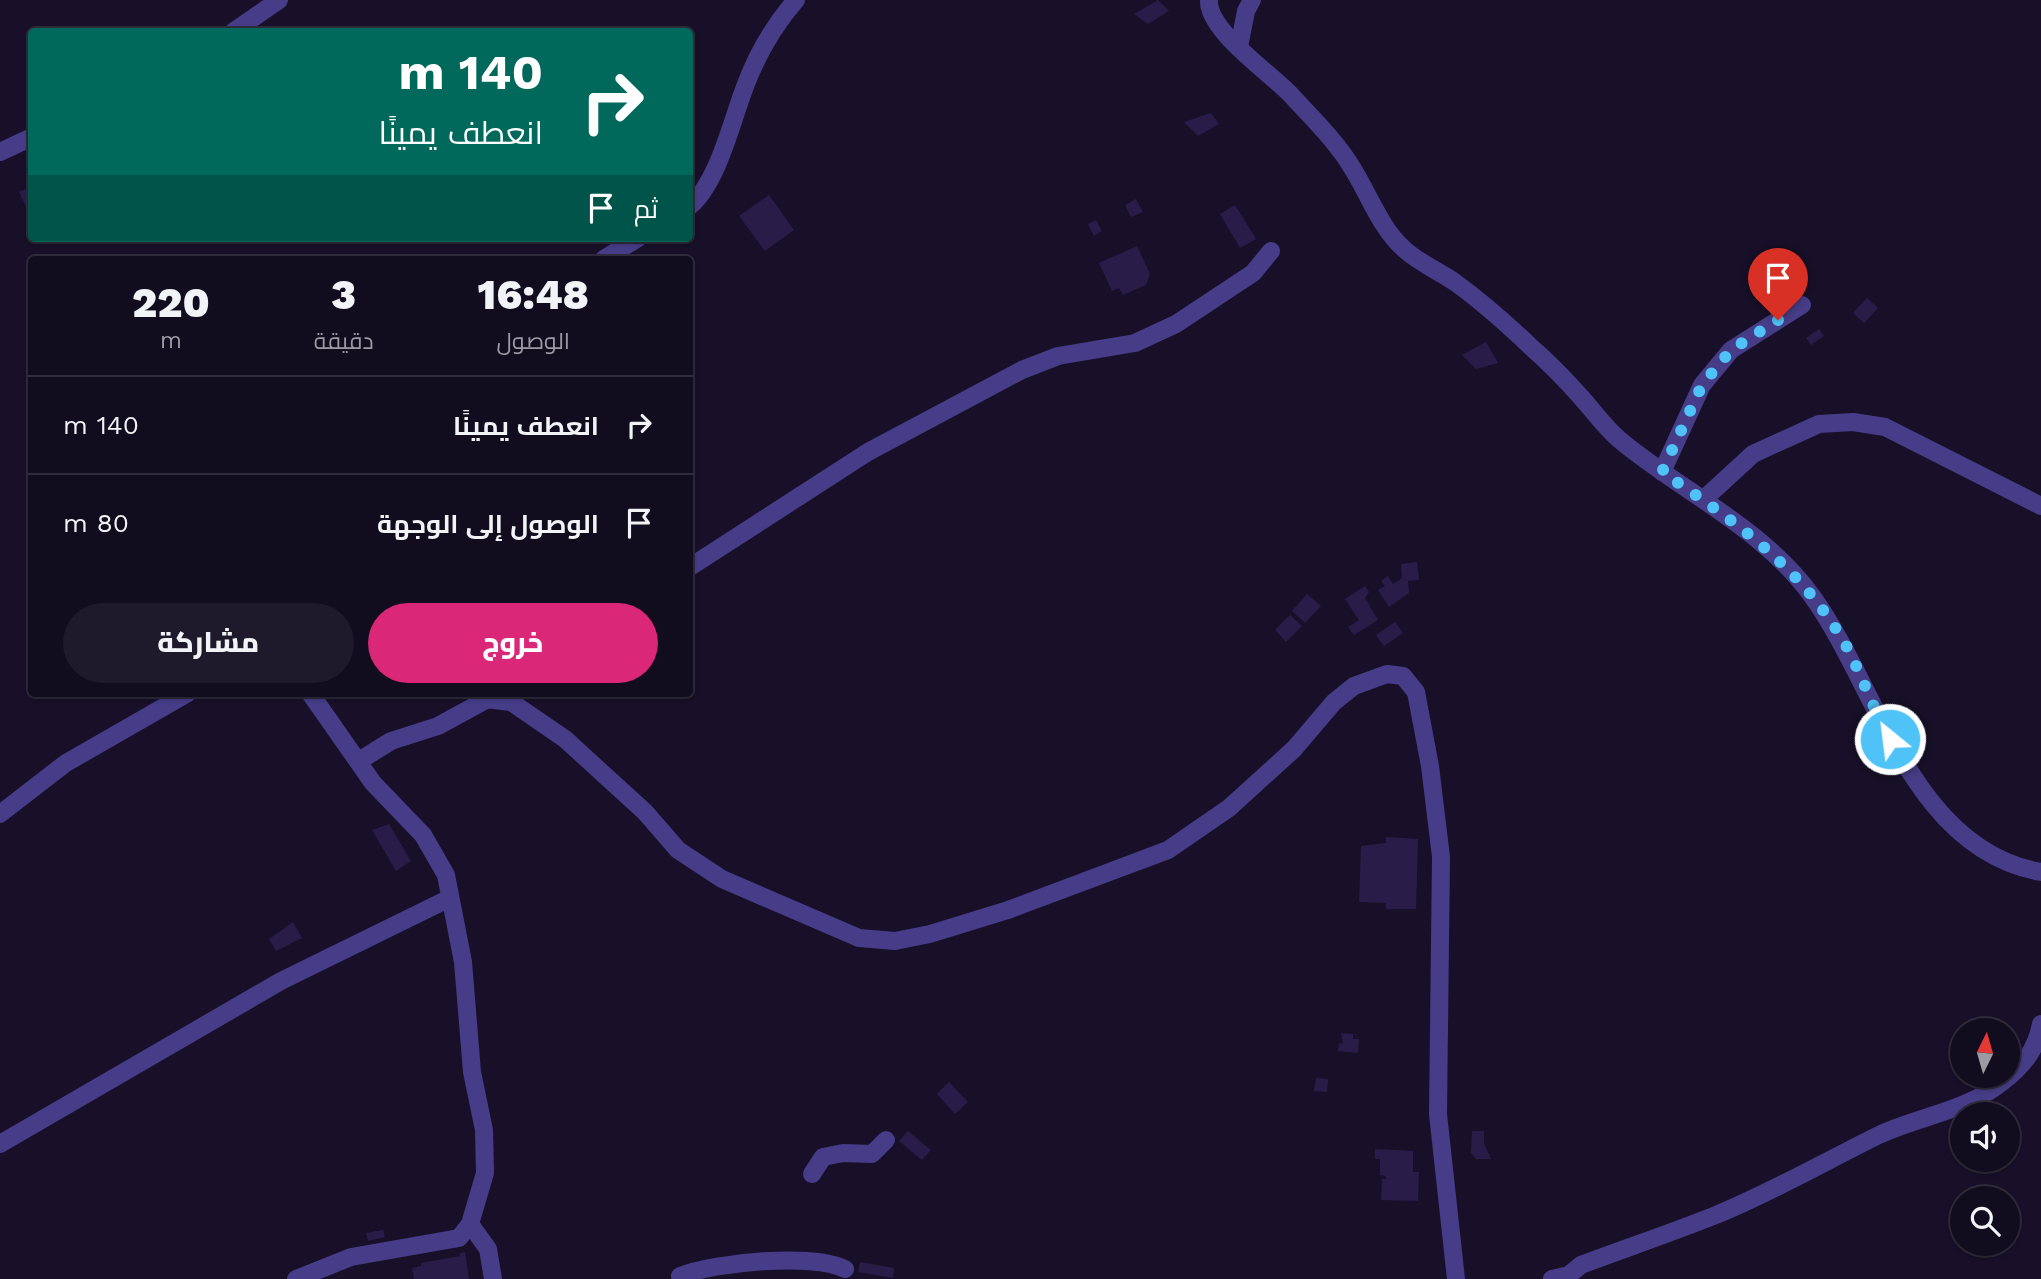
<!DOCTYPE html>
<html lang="ar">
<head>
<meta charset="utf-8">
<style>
	body { margin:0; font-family:"Work Sans",Cairo,sans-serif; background:#1e1a2b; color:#f1f3f6; direction:rtl; height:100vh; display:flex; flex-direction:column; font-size:26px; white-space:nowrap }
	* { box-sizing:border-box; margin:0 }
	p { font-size:23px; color:#9c9ba4 }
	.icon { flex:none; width:38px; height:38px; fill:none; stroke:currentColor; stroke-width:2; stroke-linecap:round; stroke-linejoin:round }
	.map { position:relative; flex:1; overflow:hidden; direction:ltr }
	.panel { position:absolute; left:28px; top:256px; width:665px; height:441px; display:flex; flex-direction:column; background:#110c1e; border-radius:7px; box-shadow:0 2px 5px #0004,0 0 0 2px #302c3c; direction:rtl }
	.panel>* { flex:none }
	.banner { position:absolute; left:28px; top:28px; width:665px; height:214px; border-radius:7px; box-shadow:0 2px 5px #0004,0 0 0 2px #302c3c; direction:rtl; background:#00695c; color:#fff; overflow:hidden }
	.needle { width:46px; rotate:5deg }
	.tools { position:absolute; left:1950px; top:1018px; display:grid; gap:14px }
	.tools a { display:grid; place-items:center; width:70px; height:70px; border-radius:50%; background:#110c1e; box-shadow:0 2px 5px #0004,0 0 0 2px #302c3c; font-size:35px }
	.pin { position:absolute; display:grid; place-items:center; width:60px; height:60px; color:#fff; margin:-72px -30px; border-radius:50% 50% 50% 0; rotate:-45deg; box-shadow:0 0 7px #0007 }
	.pin .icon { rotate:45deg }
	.me { position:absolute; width:77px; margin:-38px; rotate:331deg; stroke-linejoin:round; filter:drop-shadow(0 0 5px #0008) }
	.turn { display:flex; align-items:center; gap:24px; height:147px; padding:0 35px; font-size:32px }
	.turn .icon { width:91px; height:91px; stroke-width:2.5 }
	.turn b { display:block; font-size:49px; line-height:60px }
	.then { display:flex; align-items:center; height:66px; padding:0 35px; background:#0003; gap:14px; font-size:26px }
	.eta { display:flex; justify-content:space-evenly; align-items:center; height:119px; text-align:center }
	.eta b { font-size:42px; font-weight:800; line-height:49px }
	.cta { display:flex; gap:14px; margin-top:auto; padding:14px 35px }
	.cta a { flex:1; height:80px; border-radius:42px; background:#db2777; color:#fff; font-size:28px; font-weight:800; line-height:80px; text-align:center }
	.cta a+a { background:#1e1a2b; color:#f1f3f6 }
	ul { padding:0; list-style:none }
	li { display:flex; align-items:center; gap:21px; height:98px; padding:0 35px; border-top:2px solid #302c3c }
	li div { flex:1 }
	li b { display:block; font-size:26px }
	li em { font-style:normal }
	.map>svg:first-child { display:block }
	.building { fill:#2a1c49 }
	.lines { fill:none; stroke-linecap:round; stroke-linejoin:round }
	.minor { stroke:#463c87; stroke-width:18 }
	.route { stroke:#4fc3f7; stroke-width:12; stroke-dasharray:0 21.6 }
</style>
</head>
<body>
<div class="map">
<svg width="2041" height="1279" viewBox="0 0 2041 1279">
	<rect width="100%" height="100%" fill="#171028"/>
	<g class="building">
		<polygon points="1158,0 1169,11 1148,24 1134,14"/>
		<polygon points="1211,113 1219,124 1198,136 1184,122"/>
		<polygon points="32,186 32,219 19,192"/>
		<polygon points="769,195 794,230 765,251 739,216"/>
		<polygon points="1136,199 1143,212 1131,217 1125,205"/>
		<polygon points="1235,205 1256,239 1240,248 1220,214"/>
		<polygon points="1096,220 1102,231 1094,236 1088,224"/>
		<polygon points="1137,246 1150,274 1146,285 1123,295 1119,288 1112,291 1099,263"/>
		<polygon points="1867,298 1878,308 1864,323 1853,313"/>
		<polygon points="1819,329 1824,336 1811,345 1806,338"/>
		<polygon points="1486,342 1498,363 1476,369 1462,355"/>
		<polygon points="1417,562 1419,580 1408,581 1409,593 1389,607 1378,590 1385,586 1381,581 1388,576 1393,584 1402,578 1401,564"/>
		<polygon points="1365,586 1369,592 1365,598 1378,620 1354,635 1348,627 1359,620 1345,599"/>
		<polygon points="1307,594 1321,606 1305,623 1292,611"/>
		<polygon points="1290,615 1302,626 1286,642 1275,630"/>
		<polygon points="1395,622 1403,633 1384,646 1376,635"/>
		<polygon points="389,824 411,861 396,871 372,830"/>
		<polygon points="1386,837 1418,839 1416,909 1386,909 1386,903 1359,902 1361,846 1386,843"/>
		<polygon points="293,922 302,938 276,951 269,939"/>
		<polygon points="1341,1033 1353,1034 1353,1039 1359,1039 1358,1053 1338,1051 1339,1043 1343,1044"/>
		<polygon points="1316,1078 1328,1079 1327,1092 1314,1091"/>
		<polygon points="949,1082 968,1102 955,1114 937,1094"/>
		<polygon points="908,1131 931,1150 922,1160 899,1141"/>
		<polygon points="1472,1131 1484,1131 1484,1143 1491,1159 1476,1159 1471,1153"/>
		<polygon points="1375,1149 1413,1151 1413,1172 1419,1172 1418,1201 1381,1200 1382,1179 1386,1179 1386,1176 1380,1175 1380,1159 1375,1159"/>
		<polygon points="383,1230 385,1237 368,1241 366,1233"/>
		<polygon points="465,1252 469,1279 414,1279 412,1268 421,1266 421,1263 460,1256 460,1253"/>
		<polygon points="860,1262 894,1268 893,1278 858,1272"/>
	</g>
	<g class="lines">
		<g class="minor">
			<path d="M1209,0C1207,30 1269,72 1291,95C1311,117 1336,141 1351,166C1368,192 1380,228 1404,249C1419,263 1439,271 1456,283C1482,302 1507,324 1531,347C1548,362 1564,378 1579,395C1593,410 1605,428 1621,441C1684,493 1763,528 1812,596C1878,687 1911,849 2041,872"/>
			<polyline points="233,32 279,0"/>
			<polyline points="1239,47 1246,11 1252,0"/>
			<polyline points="0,152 32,137"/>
			<path d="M690,206C719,181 732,119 746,84C758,53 774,25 796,0"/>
			<polyline points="604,259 638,238"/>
			<polyline points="1662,472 1702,385 1731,350 1802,305"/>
			<polyline points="1704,499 1753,454 1819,424 1853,422 1885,427 2041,506"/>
			<polyline points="690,567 868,452 1022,370 1058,356 1135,343 1176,324 1253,273 1271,251"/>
			<polyline points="310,693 373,783 423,835 446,875 463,962 472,1072 484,1130 485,1173 470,1224 488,1249 493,1279"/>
			<polyline points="474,693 486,699 511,702 565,739 645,812 678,850 722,879 859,938 895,941 930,934 1008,910 1168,850 1229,808 1294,749 1334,702 1354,686 1387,674 1403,676 1416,692 1430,766 1441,857 1438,1114 1456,1279"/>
			<polyline points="359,761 391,741 438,726 493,696"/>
			<polyline points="0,814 66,763 188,693"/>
			<polyline points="0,1144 281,981 450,898"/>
			<polyline points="812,1174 823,1157 843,1153 872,1154 886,1140"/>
			<polyline points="296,1279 351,1257 459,1238 470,1224"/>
			<path d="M681,1279L680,1276C715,1262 812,1253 845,1269"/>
			<path d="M1552,1279L1569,1275L1581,1265C1626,1248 1671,1233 1716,1215C1772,1192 1824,1162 1879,1135C1919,1116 1964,1112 2001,1083C2022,1067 2036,1051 2041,1024"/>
		</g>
	</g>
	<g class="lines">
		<path class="route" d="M1778,320L1731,350L1702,385L1662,472C1733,520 1800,566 1844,642C1861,672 1872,707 1890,739"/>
	</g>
</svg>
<div class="tools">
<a><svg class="needle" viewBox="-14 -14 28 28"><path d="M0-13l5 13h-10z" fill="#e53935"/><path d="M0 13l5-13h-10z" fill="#9c9ba4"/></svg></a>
<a><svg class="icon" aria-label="sound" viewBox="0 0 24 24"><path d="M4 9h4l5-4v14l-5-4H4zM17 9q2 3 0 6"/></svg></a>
<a><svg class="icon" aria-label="search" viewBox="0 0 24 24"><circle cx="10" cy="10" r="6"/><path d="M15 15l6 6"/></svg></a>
</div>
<div class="pin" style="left:1778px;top:320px;background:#d93025"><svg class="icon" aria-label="arrive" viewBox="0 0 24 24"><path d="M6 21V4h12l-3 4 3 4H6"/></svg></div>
<svg class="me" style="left:1890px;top:739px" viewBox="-20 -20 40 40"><circle r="17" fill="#4fc3f7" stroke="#fff" stroke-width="3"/><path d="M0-11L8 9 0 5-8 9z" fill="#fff"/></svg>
<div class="banner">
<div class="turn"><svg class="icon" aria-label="right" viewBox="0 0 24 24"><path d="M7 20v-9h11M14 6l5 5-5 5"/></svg><div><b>140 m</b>انعطف يمينًا</div></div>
<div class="then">ثم<svg class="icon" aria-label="arrive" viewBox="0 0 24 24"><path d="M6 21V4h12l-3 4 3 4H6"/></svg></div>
</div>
<section class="panel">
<div class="eta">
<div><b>16:48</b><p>الوصول</p></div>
<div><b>3</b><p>دقيقة</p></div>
<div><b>220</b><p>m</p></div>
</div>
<ul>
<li><svg class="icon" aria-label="right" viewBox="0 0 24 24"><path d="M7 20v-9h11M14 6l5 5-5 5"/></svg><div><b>انعطف يمينًا</b></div><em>140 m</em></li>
<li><svg class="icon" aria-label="arrive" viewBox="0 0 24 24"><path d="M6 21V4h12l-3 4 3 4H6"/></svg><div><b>الوصول إلى الوجهة</b></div><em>80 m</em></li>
</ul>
<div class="cta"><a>خروج</a><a>مشاركة</a></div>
</section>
</div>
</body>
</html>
